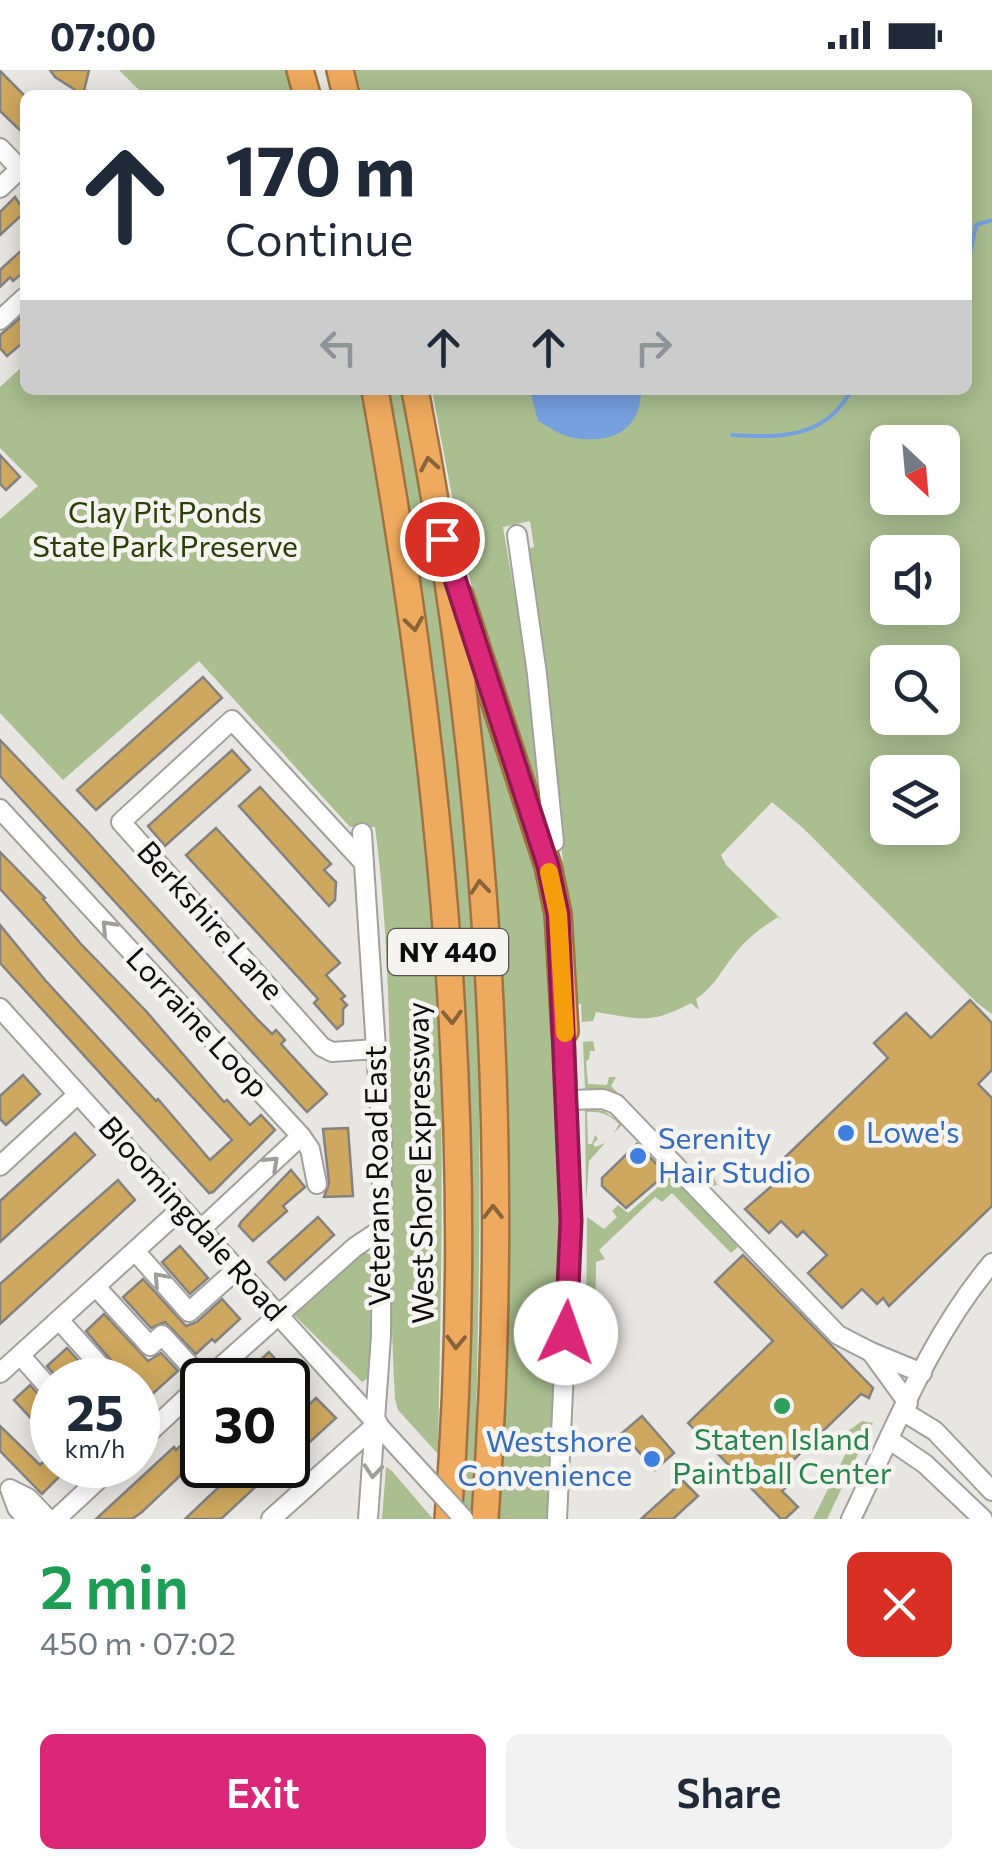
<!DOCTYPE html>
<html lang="en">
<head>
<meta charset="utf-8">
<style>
	body { margin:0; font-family:Commissioner,sans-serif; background:#f2f2f3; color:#1f2937; height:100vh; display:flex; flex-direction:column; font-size:38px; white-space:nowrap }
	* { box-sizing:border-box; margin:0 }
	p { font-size:32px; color:#747a83 }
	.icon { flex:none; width:55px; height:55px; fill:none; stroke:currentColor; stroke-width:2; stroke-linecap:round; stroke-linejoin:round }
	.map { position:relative; height:1449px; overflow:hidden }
	.sheet { display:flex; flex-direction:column; background:#fff; flex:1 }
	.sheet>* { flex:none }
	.guide { position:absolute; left:20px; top:20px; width:952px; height:305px; border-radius:15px; box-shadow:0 5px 25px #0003; background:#fff; color:#1f2937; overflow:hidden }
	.needle { width:65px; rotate:154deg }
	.fabs { position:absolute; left:870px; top:355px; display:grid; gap:20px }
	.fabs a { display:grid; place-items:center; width:90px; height:90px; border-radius:15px; background:#fff; box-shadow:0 5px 25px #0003; font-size:50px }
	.speed { position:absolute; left:30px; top:1288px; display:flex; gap:20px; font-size:50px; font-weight:700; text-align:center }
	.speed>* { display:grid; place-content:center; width:130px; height:130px; border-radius:50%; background:#fff; box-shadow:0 5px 25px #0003; line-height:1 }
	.speed small { font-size:25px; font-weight:400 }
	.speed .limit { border:5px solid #111; border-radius:15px; background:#fff; color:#111 }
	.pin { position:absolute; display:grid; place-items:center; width:85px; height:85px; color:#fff; margin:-42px; border:5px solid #fff; border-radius:50%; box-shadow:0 2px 10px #0007 }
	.me { position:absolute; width:110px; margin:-55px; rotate:3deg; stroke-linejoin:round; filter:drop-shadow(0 0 8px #0008) }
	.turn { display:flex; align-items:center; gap:35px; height:210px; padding:0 40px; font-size:45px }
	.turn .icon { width:130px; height:130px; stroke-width:2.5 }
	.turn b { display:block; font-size:70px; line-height:85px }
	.lanes { display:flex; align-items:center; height:95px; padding:0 40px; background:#0003; justify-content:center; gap:50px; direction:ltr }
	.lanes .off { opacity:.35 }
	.round { display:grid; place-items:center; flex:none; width:105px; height:105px; border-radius:15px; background:#f2f2f3 }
	.headline { display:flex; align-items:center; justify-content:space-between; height:170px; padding:0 40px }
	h1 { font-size:60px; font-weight:600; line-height:75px; color:#1e9e55 }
	.cta { display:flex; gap:20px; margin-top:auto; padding:20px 40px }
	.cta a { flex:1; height:115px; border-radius:15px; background:#db2777; color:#fff; font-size:40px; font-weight:600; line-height:115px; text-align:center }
	.cta a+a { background:#f2f2f3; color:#1f2937 }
	.status { display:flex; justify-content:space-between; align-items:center; height:70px; padding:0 50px; background:#fff; direction:ltr }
	.status svg { height:28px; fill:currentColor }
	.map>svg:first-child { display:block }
	.green { fill:#aabe90; fill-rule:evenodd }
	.water { fill:#77a0df }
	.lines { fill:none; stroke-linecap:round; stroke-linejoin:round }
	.stream { stroke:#77a0df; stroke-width:4 }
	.building { fill:#cea85e; stroke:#84827f; stroke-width:2.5 }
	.minor-casing { stroke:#a2a09c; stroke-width:22 }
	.highway-casing { stroke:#9f7341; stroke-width:30 }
	.minor { stroke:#fff; stroke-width:18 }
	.highway { stroke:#eeaa5e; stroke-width:25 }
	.minor-bridge-casing { stroke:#a2a09c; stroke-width:22; stroke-linecap:butt }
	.minor-bridge { stroke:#fff; stroke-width:18 }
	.oneway { stroke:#896339 }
	.oneway2 { stroke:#9e9e9d }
	.route-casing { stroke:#8e194d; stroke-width:25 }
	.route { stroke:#db2777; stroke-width:18 }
	.slow { stroke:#f59e0b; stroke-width:18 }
	.shop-dot { fill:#3f7fe0; stroke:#f6f4f0; stroke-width:4 }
	.leisure-dot { fill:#2e9e5b; stroke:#f6f4f0; stroke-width:4 }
	.labels { text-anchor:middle; stroke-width:9; stroke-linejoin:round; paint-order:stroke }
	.shield { fill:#f6f4f0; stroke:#535250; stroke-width:2.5 }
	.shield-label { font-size:28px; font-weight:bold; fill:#0d0c0b }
	.park-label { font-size:30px; fill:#2c3e07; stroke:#f6f4f0 }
	.street-label { font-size:30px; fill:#0d0c0b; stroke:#f6f4f0 }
	.shop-label { font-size:30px; fill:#366cbe; stroke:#f6f4f0; text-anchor:start }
	.leisure-label { font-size:30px; fill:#27864d; stroke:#f6f4f0 }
</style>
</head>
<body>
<div class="status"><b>07:00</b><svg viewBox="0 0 49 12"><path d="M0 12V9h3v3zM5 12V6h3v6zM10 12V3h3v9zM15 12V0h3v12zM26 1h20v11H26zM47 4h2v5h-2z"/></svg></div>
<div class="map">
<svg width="992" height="1449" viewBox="0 0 992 1449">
	<rect width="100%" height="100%" fill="#e8e6e2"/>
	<g class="green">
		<polygon points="119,0 287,0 294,25 144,25"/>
		<path d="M355,0H992V944L976,932L803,758L772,732L721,785L726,795L786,854L778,847C761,858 746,869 734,885C721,901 714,917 696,929L699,940L691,933C650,955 640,949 596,942L593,951L582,952L581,934L574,933L559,746L528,479L534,477L530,451L503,457L527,597L541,720L537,724L479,547L459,464L432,320H968V25H362ZM888,372H942V428H888ZM888,482H942V538H888ZM888,592H942V648H888ZM888,702H942V758H888Z"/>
		<path d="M25,294V320H360C400,541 432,764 440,990C444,1121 440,1252 438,1384L398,1340L395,1329C384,1138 400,947 375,757H350L199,591L63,710L0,643V449L38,416L0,378V317Z"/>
		<path d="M384,320H402C436,494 461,668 472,844C485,1045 478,1248 474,1449H456L465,1193Z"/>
		<polygon points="475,608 543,803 554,930 562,1125 552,1449 498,1449 506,1284 505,980"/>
		<polygon points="593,971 595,981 590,981 589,989 586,991 588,1014 607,1015 609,1007 616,1007 611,1016 707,1114 714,1108 717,1115 707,1117 617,1025 585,1019 583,972"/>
		<path d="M585,1039L604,1041L623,1054L614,1063L619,1054C610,1045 600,1041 587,1042L588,1074H592L595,1065L598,1069L593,1074L595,1077L605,1073L589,1091L586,1133Z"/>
		<polygon points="671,1106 738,1177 731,1183 672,1123 662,1132 655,1127 599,1180 605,1189 596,1192 595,1256 604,1259 597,1267 586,1263 587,1147 604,1159 617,1147 612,1141 618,1135 628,1143"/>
		<polygon points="363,1181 371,1185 370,1307 362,1312 294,1245"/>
		<polygon points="862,1351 873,1353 827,1449 813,1449 846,1383 848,1361"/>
		<polygon points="386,1397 392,1401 433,1449 382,1449"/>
	</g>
	<path class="water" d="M530,320H641C641,360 612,374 575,368C563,367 549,357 538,351Z"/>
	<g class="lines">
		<g class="stream">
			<polyline points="968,194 976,155 992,150"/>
			<path d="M732,365C766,367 805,369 832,345C840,338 846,328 853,320"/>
		</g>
	</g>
	<g class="building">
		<polygon points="50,0 89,0 83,25 55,7"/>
		<polygon points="0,1 25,26 25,65 0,41"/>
		<polygon points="15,127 25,142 0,165 0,142"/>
		<polygon points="25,177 25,201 13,211 10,207 0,217 0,200"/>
		<polygon points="25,244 25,271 7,286 0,278 0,265"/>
		<polygon points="0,385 20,407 6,420 0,414"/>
		<polygon points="203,607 222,628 96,740 77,720"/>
		<polygon points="0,670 88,762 258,950 272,964 276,960 285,970 281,974 327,1024 307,1042 0,706"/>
		<polygon points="232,680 250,700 165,776 148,756"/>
		<polygon points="260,717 331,794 324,800 336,812 335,830 329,836 239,736"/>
		<polygon points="216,758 340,893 326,905 345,926 341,929 347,935 343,939 343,954 337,959 314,933 318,929 186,785"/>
		<polygon points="0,782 45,828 43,829 80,873 146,941 224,1032 227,1030 250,1055 261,1045 275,1060 213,1122 209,1123 0,893 0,855 45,910 156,1031 158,1029 210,1090 232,1070 0,819"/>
		<polygon points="970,930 992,953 992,1000 978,1014 992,1028 992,1136 889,1236 883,1228 877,1234 862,1219 842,1238 808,1203 827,1185 803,1161 797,1167 781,1151 769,1163 745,1139 789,1101 780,1092 888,988 874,973 906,943 931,968"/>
		<polygon points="23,1005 40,1024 6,1055 0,1049 0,1026"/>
		<polygon points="348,1058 353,1126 324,1127 329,1113 323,1059"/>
		<polygon points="75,1063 95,1085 0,1172 0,1131"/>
		<polygon points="637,1074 666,1104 626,1138 602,1116 602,1108"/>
		<polygon points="291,1100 305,1117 283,1136 287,1141 253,1171 239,1156 241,1152"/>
		<polygon points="118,1110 135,1130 0,1254 0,1214"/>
		<polygon points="318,1147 334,1165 285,1210 268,1192"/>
		<polygon points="180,1176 208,1208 190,1224 162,1192"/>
		<polygon points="743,1185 873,1318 869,1328 861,1324 783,1400 793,1411 782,1421 798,1437 785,1449 781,1449 688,1353 773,1271 715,1212"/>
		<polygon points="143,1209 186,1256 197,1252 222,1229 240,1249 215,1272 212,1269 196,1284 165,1252 151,1258 123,1227"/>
		<polygon points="104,1244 148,1291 161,1283 178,1301 138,1337 138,1310 128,1310 86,1261"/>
		<polygon points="67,1278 75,1287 96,1310 59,1310 47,1296"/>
		<polygon points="269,1282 299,1315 288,1326 288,1310 257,1310 248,1301"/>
		<polygon points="30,1315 52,1340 52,1371 14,1330"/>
		<polygon points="316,1328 336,1348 288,1392 288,1354"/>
		<polygon points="642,1346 674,1383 655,1400 622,1363"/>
		<polygon points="0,1356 40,1395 52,1384 52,1395 71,1395 42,1424 0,1381"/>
		<polygon points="202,1356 202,1385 142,1442 132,1449 96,1449 174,1377 176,1380"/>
		<polygon points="242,1395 279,1395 221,1449 185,1449"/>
		<polygon points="683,1411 698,1426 673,1449 641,1449"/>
	</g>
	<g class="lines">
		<g class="minor-casing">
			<g id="minor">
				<polyline points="0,78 25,104"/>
				<polyline points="0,118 20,99"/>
				<polyline points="0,250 25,227"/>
				<polyline points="517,465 537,604 554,772"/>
				<polyline points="0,739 301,1066 200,1160"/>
				<polyline points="362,763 382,1072 381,1266 368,1449"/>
				<polyline points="364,793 232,650 121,752 322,977 332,982 376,979"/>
				<polyline points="0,938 398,1377"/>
				<polyline points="567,1030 603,1029 616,1034 838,1265 871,1282 922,1303"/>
				<polyline points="301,1066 310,1079 317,1114"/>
				<polyline points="0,1096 78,1024"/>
				<polyline points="135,1181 189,1242 237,1199"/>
				<polyline points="96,1217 150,1276 162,1265 203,1310"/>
				<polyline points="59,1250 113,1310"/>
				<polyline points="871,1282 908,1333"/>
				<polyline points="20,1285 52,1321"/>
				<polyline points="225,1293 240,1310"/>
				<polyline points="0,1303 181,1139"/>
				<polyline points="206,1310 355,1177 382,1159"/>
				<polyline points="904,1342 935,1361 992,1421"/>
				<polyline points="890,1370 925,1394 983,1449"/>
				<polyline points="138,1373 202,1313"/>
				<polyline points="27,1449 17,1438 10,1419 28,1428 48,1449"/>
				<polyline points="56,1449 114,1395"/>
				<polyline points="271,1449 378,1353"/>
				<polyline points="557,1449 571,1151 565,961"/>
				<path d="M851,1449C893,1363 929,1267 992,1193"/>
			</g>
		</g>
		<g class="highway-casing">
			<g id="highway">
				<polyline points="300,0 307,25"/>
				<polyline points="340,0 346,25"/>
				<path d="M375,320C442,691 478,1072 448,1449"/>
				<path d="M415,320C487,689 512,1074 485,1449"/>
				<polyline points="460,526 548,796 558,844 565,961"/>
			</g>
		</g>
		<use href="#minor" class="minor"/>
		<use href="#highway" class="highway"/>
		<g class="minor-bridge-casing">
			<polyline id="minor-bridge" points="398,1377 464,1449"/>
		</g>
		<use href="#minor-bridge" class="minor-bridge"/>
	</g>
	<defs><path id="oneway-chevron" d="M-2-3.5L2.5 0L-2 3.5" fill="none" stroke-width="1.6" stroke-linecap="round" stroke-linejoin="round" transform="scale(2.5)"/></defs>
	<g class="oneway">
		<use href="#oneway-chevron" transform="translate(429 394) rotate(-100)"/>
		<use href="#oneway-chevron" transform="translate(414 554) rotate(82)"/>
		<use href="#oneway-chevron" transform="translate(480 817) rotate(-95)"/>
		<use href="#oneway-chevron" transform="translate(452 947) rotate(88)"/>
		<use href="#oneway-chevron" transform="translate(493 1142) rotate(-90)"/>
		<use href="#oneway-chevron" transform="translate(456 1272) rotate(92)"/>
	</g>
	<g class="oneway2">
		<use href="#oneway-chevron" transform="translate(108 857) rotate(-133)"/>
		<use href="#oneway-chevron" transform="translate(272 1093) rotate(-43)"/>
		<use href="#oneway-chevron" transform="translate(160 1209) rotate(-132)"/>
		<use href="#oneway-chevron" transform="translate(373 1401) rotate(95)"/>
	</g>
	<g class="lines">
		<g class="route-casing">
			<polyline id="route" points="442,469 548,796 558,844 571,1151 566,1263"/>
		</g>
		<use href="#route" class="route"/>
		<polyline class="slow" points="549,802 558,844 565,963"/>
	</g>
	<g class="shop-dot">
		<circle cx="846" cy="1063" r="10"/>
		<circle cx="638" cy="1086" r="10"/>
		<circle cx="652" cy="1389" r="10"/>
	</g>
	<circle class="leisure-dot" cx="782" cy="1336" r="10"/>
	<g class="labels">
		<rect class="shield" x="388" y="859" width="120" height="46" rx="8"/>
		<g class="shield-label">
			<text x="448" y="892">NY 440</text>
		</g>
		<g class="park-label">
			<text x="165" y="453">Clay Pit Ponds<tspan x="165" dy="34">State Park Preserve</tspan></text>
		</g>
		<g class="street-label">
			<text transform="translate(210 851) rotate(48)" y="10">Berkshire Lane</text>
			<text transform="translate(197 953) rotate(47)" y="10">Lorraine Loop</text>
			<text transform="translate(421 1093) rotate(-91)" y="10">West Shore Expressway</text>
			<text transform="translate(378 1106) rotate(-91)" y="10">Veterans Road East</text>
			<text transform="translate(192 1149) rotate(48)" y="10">Bloomingdale Road</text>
		</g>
		<g class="shop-label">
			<text x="866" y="1073">Lowe's</text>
			<text x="658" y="1079">Serenity<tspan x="658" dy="34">Hair Studio</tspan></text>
			<text x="632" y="1382" text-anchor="end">Westshore<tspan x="632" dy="34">Convenience</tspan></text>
		</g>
		<g class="leisure-label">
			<text x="782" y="1380">Staten Island<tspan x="782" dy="34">Paintball Center</tspan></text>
		</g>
	</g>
</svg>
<div class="fabs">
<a><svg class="needle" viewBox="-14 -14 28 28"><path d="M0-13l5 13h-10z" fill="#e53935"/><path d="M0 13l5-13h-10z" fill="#747a83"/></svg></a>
<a><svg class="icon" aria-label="sound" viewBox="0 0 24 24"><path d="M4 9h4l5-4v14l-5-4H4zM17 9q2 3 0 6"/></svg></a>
<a><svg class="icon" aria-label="search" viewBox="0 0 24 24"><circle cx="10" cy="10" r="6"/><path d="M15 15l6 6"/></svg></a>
<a><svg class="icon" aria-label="layers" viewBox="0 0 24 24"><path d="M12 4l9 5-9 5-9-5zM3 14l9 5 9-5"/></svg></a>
</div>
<div class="speed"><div>25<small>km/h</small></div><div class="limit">30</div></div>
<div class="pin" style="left:442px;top:469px;background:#d93025"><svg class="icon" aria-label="arrive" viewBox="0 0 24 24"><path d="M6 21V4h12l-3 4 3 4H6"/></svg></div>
<svg class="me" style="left:566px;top:1263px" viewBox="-20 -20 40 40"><circle r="19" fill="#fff"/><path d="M0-13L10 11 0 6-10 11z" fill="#db2777"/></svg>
<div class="guide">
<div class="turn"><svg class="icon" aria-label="ahead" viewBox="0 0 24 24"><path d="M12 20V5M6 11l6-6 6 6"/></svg><div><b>170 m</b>Continue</div></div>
<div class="lanes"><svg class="icon off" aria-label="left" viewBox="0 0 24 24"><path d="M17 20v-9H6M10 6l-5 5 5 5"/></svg><svg class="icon" aria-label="ahead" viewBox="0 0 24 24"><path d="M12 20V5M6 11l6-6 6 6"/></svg><svg class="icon" aria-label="ahead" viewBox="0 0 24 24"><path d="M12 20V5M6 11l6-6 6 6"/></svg><svg class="icon off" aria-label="right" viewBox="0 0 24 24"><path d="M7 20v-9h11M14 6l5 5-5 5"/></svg></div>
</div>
</div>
<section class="sheet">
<div class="headline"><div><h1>2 min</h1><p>450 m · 07:02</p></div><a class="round" style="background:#d93025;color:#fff"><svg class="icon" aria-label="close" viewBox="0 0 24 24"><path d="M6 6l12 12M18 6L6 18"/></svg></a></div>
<div class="cta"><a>Exit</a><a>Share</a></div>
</section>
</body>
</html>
